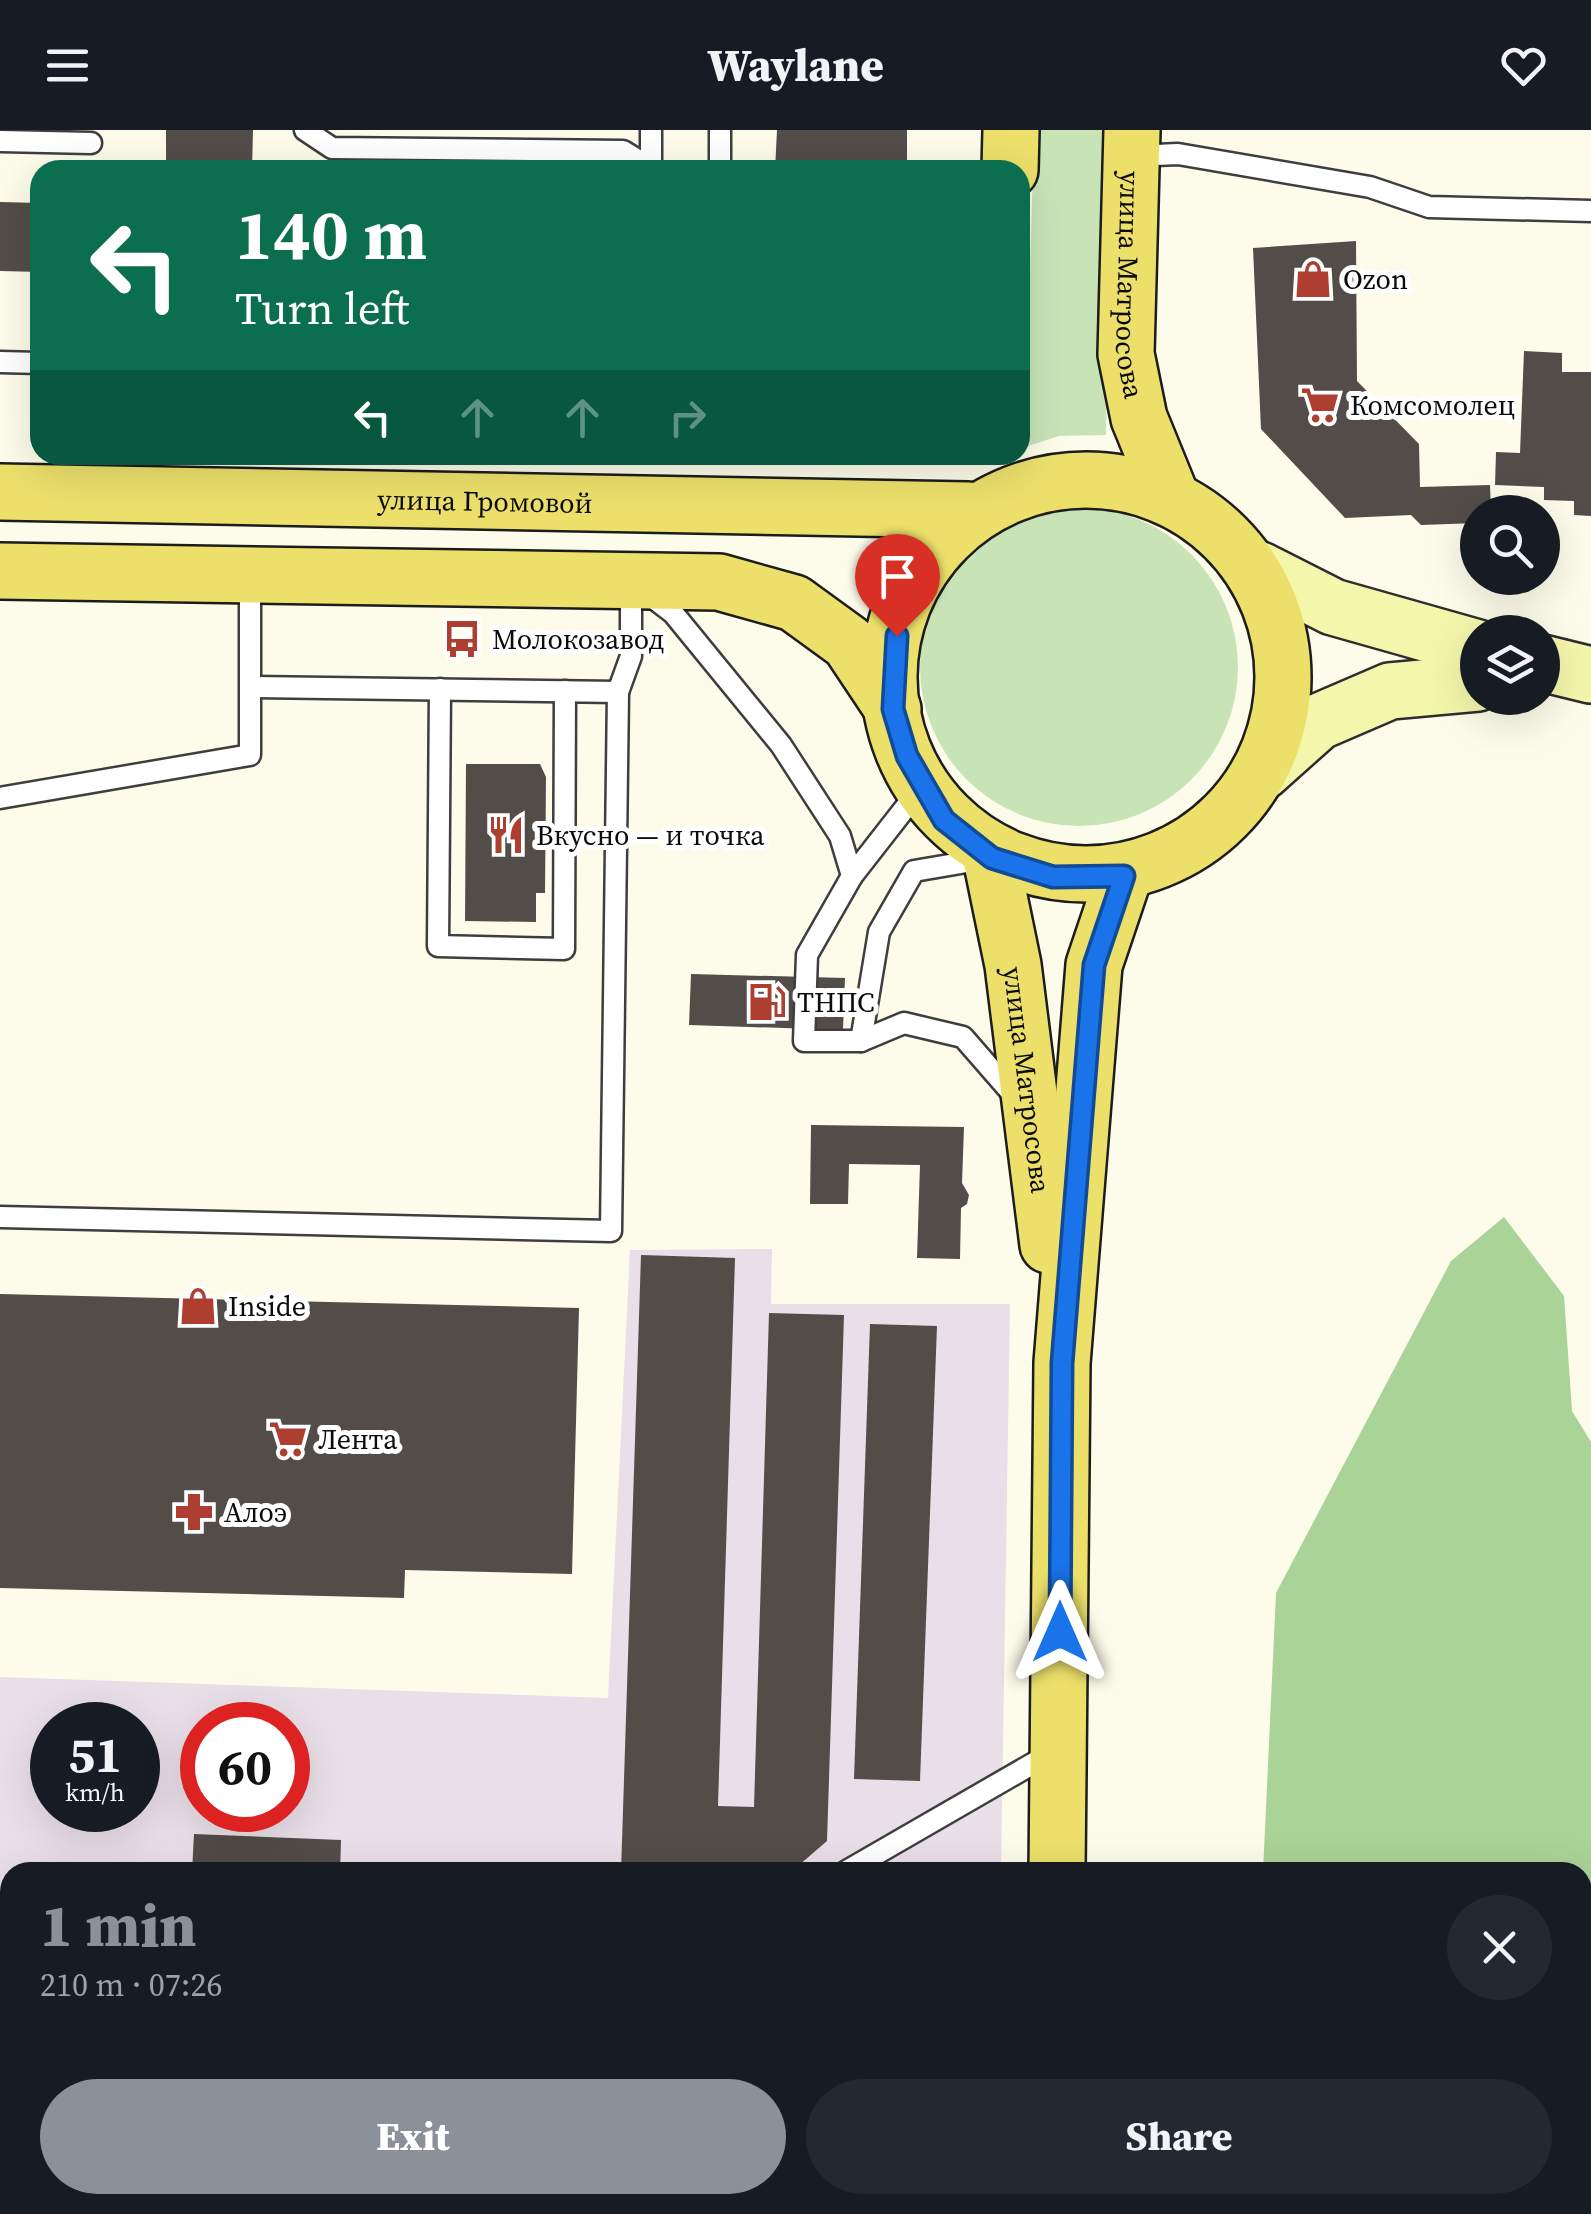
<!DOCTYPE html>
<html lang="en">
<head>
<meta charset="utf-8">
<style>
	body { margin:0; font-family:"Source Serif 4",serif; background:#242831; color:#f1f3f6; height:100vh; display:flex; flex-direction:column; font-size:38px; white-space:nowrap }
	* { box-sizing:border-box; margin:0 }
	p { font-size:32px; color:#9ea1a6 }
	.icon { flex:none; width:55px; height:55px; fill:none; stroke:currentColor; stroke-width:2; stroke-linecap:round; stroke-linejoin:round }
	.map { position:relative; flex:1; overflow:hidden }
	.drawer { position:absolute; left:0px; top:1732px; width:1592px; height:352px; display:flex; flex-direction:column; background:#171b24; border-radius:30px 30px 0 0; box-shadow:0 10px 40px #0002 }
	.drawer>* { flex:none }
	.top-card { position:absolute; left:30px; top:30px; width:1000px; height:305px; border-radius:30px; box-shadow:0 10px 40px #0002; background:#0b6e4f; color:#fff; overflow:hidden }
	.tools { position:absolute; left:1460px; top:365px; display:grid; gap:20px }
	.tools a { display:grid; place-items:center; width:100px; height:100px; border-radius:50%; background:#171b24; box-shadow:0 10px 40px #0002; font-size:50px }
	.speed { position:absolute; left:30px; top:1572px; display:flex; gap:20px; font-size:50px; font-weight:700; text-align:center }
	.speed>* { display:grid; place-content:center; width:130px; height:130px; border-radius:50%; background:#171b24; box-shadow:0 10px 40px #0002; line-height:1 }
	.speed small { font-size:25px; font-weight:400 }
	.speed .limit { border:15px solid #d22; background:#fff; color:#111 }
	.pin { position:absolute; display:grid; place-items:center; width:85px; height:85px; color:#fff; margin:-102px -42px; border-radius:50% 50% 50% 0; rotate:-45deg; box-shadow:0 0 10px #0007 }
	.pin .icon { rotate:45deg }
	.me { position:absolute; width:110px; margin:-55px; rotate:0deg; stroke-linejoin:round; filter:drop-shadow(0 0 8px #0008) }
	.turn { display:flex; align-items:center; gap:35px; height:210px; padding:0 40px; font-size:45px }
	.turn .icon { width:130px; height:130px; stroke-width:2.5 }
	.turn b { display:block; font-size:70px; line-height:85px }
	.lanes { display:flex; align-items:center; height:95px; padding:0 40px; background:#0003; justify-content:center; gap:50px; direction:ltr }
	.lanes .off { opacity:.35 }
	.round { display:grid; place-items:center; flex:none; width:105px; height:105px; border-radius:52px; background:#242831 }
	.headline { display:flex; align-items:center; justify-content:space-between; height:170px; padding:0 40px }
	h1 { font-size:60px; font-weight:800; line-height:75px; color:#8c9099 }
	.action { display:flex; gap:20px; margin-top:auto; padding:20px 40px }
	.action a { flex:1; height:115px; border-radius:60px; background:#8c9099; color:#fff; font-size:40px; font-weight:800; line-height:115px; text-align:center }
	.action a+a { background:#242831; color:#f1f3f6 }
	header { display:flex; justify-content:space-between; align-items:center; height:130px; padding:0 40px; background:#171b24; font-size:45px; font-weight:800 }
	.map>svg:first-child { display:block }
	.industrial { fill:#e9dfe8; fill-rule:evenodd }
	.green { fill:#c8e4b7 }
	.forest { fill:#aad398 }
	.building { fill:#524d48 }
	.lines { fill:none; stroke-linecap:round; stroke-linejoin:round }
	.service-casing { stroke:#3e3e3e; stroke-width:25 }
	.secondary-casing { stroke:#2d2d2d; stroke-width:60 }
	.primary-casing { stroke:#1c1c1c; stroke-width:60 }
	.service { stroke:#fff; stroke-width:20 }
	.secondary { stroke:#f4f7ab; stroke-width:55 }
	.primary { stroke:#ece06b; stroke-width:55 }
	.route-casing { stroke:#114b97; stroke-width:25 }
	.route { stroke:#1a73e8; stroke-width:18 }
	.labels { text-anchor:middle; stroke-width:10; stroke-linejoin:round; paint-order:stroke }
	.poi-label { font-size:28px; fill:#0b0b0b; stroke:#fff; text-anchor:start }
	.street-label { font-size:28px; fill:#0b0b0b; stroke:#fff }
</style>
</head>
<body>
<header><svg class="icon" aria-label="menu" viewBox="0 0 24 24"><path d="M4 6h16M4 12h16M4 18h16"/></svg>Waylane<svg class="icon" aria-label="heart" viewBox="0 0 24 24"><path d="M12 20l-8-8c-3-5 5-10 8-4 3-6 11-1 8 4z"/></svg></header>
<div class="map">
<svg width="1591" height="2084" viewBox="0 0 1591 2084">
	<rect width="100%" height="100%" fill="#fdfcea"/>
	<path class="industrial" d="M772,1119L771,1174H1010L1001,1742H10V2075H996V2084H0V1547L608,1568L630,1120ZM52,1595H138V1680H52ZM202,1595H288V1680H202Z"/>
	<g class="green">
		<polygon points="1034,0 1112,0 1106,305 1059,306 1025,317"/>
		<circle cx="1079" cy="537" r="159"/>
	</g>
	<polygon class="forest" points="1504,1087 1564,1166 1572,1281 1591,1312 1591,2084 1248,2084 1248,2075 1582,2075 1582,1742 1263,1742 1276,1463 1451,1131"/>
	<g class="building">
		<polygon points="166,0 253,0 252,40 166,40"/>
		<polygon points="777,0 907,0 907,40 775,40"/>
		<polygon points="0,72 40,73 40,142 0,141"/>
		<polygon points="1356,111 1357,251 1419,314 1420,357 1490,355 1491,382 1478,382 1478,393 1421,395 1411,385 1345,388 1261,299 1253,118"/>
		<polygon points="1524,221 1562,223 1562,242 1591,242 1591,386 1574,385 1574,371 1544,370 1544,357 1495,355 1496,322 1520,323"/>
		<polygon points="466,634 540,634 546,647 545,763 536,763 536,792 465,791"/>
		<polygon points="691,844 845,848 843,900 689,895"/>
		<polygon points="811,995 964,997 962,1053 969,1065 967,1074 961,1078 960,1129 917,1128 920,1035 849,1034 848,1074 810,1074"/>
		<polygon points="641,1125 735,1128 718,1676 754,1677 769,1183 844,1185 827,1711 791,1742 621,1742"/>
		<polygon points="0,1164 579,1178 572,1444 405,1440 404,1468 0,1458"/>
		<polygon points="870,1194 937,1196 920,1651 854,1649"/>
		<polygon points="194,1704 341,1710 340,1742 192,1742"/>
		<polygon points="0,2032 10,2032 10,2075 101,2075 101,2084 0,2084"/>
		<polygon points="180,2075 328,2075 327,2084 180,2084"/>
		<polygon points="435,2075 573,2075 573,2084 434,2084"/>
		<rect x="732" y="2075" width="95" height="9"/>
		<rect x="863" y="2075" width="59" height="9"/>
	</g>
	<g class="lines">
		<g class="service-casing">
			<g id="service">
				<polyline points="305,0 332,18 623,21 654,40"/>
				<polyline points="0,11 91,13"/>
				<polyline points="1134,26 1178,24 1370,57 1429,77 1591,81"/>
				<polyline points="651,38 651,0"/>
				<polyline points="720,40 720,0"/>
				<polyline points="0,232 40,233"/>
				<polyline points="648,464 673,483 781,615 840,706 852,746 807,825 804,911 861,911 904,893 963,907 1017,969"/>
				<polyline points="252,557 618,562"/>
				<polyline points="440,559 438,816 564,819 565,561"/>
				<polyline points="0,668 250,625 250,448"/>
				<polyline points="852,746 923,655"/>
				<polyline points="861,911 879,802 914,741 990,728"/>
				<polyline points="0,1087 611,1101 618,562 631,526 631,453"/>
				<polyline points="845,1742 1053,1622"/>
				<polyline points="692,2084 693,2075"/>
			</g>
		</g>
		<g class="secondary-casing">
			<g id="secondary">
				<polyline points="1260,440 1333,477 1478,518"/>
				<polyline points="1542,533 1591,545"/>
				<polyline points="1262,642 1318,592 1390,561 1478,553"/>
			</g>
		</g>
		<g class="primary-casing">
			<g id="primary">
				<path id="s1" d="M1132,0L1126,224L1139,288L1170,364"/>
				<polyline points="1010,40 1011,0"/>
				<circle cx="1086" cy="547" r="197"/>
				<path id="s2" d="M0,362L968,380"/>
				<polyline points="0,441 719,452 794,473 849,513 893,579"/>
				<path id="s3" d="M991,728L1013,835L1048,1115"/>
				<polyline points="1057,1742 1062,1233 1094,835 1124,746"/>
				<polyline points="1051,2084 1051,2075"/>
			</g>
		</g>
		<use href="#service" class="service"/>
		<use href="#secondary" class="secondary"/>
		<use href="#primary" class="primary"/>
	</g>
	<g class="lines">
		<g class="route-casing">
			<polyline id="route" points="897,506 893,579 907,626 944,690 992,728 1053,747 1124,746 1094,835 1062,1233 1060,1502"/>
		</g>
		<use href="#route" class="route"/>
	</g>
	<defs>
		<g id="shop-bare" transform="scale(3)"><path d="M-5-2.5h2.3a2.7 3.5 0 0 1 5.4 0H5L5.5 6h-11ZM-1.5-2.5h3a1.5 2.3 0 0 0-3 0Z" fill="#ad3e30" stroke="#fff" stroke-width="2.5" paint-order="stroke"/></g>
		<g id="supermarket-bare" transform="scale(3)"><path d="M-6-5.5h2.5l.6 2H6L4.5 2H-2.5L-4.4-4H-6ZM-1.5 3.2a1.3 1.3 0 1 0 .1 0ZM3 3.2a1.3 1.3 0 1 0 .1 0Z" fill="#ad3e30" stroke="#fff" stroke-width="2.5" paint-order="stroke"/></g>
		<g id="bus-bare" transform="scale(3)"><path d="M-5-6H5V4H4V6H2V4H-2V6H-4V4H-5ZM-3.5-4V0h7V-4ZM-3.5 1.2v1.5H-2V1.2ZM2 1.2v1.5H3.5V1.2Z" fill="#ad3e30" stroke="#fff" stroke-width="2.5" paint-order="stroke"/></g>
		<g id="restaurant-bare" transform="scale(3)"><path d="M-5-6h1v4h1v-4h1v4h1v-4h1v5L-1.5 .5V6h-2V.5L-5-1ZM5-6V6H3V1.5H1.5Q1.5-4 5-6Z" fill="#ad3e30" stroke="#fff" stroke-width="2.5" paint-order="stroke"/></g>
		<g id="fuel-bare" transform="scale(3)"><path d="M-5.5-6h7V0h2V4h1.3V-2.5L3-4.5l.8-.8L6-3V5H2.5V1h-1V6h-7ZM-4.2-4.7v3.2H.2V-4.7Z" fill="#ad3e30" stroke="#fff" stroke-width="2.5" paint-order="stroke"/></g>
		<g id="pharmacy-bare" transform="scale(3)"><path d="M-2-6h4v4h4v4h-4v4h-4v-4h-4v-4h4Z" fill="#ad3e30" stroke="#fff" stroke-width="2.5" paint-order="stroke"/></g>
	</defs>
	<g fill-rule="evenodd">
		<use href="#shop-bare" x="1313" y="149"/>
		<use href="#supermarket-bare" x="1320" y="275"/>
		<use href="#bus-bare" x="462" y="509"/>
		<use href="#restaurant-bare" x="506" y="705"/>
		<use href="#fuel-bare" x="767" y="872"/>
		<use href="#shop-bare" x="198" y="1176"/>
		<use href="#supermarket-bare" x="288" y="1309"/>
		<use href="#pharmacy-bare" x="194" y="1382"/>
	</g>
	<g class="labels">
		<g class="poi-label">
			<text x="1343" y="159">Ozon</text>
			<text x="1350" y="285">Комсомолец</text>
			<text x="492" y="519">Молокозавод</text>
			<text x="536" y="715">Вкусно — и точка</text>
			<text x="797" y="882">ТНПС</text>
			<text x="228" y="1186">Inside</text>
			<text x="318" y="1319">Лента</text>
			<text x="224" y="1392">Алоэ</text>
		</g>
		<g class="street-label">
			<text dy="10" stroke="none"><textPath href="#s1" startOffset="155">улица Матросова</textPath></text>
			<text dy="10" stroke="none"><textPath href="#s2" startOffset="485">улица Громовой</textPath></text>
			<text dy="10" stroke="none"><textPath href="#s3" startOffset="225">улица Матросова</textPath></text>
		</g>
	</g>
</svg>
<div class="tools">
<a><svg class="icon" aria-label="search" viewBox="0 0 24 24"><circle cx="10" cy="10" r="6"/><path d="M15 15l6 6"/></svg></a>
<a><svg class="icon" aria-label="layers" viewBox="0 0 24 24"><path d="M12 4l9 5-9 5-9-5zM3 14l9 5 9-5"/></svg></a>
</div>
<div class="speed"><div>51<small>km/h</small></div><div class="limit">60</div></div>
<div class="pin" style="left:897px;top:506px;background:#d93025"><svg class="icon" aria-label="arrive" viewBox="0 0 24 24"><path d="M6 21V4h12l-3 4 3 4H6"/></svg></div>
<svg class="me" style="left:1060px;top:1502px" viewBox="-20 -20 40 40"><path d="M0-17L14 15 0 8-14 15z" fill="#1a73e8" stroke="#fff" stroke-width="4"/></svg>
<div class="top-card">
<div class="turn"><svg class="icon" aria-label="left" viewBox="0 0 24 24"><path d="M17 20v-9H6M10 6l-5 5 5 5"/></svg><div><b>140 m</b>Turn left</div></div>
<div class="lanes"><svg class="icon" aria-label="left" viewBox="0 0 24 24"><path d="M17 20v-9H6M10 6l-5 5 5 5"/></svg><svg class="icon off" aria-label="ahead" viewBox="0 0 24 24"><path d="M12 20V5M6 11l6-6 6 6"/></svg><svg class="icon off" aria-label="ahead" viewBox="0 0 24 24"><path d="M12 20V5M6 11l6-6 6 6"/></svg><svg class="icon off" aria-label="right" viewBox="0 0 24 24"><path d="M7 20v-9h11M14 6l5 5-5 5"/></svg></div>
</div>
<section class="drawer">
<div class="headline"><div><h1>1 min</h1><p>210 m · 07:26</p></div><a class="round"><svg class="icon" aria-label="close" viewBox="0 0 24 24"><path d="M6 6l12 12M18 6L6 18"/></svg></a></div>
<div class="action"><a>Exit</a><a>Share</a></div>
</section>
</div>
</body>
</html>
